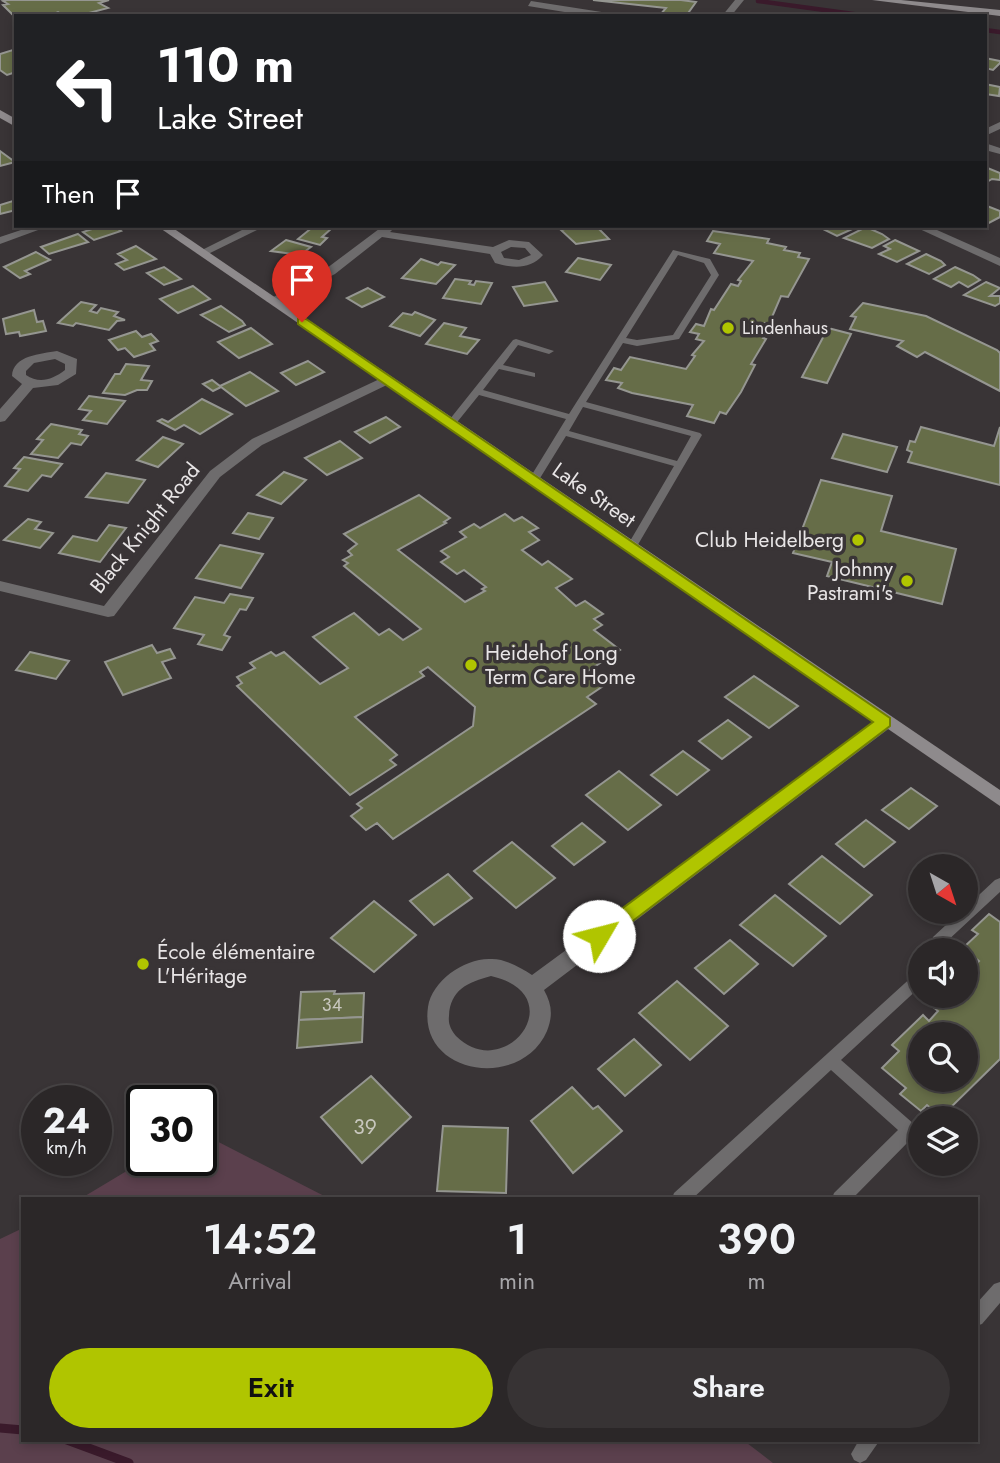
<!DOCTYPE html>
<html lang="en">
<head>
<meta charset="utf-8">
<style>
	body { margin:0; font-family:Jost,sans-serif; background:#373334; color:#f1f3f6; height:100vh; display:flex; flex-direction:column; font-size:26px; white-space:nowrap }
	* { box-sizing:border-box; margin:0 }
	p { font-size:23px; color:#a6a5a8 }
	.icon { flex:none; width:38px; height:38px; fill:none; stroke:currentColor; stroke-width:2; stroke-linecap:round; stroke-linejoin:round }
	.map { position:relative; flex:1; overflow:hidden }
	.side { position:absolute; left:21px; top:1197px; width:957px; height:245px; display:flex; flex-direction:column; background:#2b2728; border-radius:0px; box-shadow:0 4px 10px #0003,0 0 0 2px #474445 }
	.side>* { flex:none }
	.banner { position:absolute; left:14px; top:14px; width:973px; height:214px; border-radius:0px; box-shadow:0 4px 10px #0003,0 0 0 2px #474445; background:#202124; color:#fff; overflow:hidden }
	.needle { width:46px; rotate:141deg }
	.tools { position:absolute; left:908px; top:854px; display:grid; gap:14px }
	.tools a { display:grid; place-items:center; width:70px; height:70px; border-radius:50%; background:#2b2728; box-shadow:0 4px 10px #0003,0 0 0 2px #474445; font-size:35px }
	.speed { position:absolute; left:21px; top:1085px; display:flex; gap:14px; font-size:35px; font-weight:700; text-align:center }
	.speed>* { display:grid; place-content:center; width:91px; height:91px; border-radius:50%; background:#2b2728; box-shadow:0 4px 10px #0003,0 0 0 2px #474445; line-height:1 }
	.speed small { font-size:18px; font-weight:400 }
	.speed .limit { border:4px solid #111; border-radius:10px; background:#fff; color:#111 }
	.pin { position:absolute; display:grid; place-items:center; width:60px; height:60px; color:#fff; margin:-72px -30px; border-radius:50% 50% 50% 0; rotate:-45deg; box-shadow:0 0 7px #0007 }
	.pin .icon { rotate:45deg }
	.me { position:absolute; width:77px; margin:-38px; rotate:53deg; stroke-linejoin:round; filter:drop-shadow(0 0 5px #0008) }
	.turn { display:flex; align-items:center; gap:24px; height:147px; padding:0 28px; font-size:32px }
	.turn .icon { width:91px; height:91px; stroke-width:2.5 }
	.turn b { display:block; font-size:49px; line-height:60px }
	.then { display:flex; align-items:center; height:66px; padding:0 28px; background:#0003; gap:14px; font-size:26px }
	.eta { display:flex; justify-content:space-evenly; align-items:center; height:119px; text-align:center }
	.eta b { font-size:42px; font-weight:600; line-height:49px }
	.button { display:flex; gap:14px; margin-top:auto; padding:14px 28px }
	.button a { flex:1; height:80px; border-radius:42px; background:#b0c500; color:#111; font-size:28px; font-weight:600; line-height:80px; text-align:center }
	.button a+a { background:#373334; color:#f1f3f6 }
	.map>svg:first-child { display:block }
	.green { fill:#5b404d }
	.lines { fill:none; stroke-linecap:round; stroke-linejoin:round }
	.stream-far1 { stroke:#3a1a2b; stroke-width:4.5 }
	.stream { stroke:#3a1a2b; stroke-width:9 }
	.building { fill:#666d48; stroke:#959691; stroke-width:2; fill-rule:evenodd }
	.service { fill:#6e6c6d; fill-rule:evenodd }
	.minor { fill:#6e6c6d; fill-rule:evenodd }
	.secondary { fill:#8e8a8c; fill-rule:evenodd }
	.route { fill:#b0c500; stroke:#728000; stroke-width:2 }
	.poi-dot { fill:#b0c500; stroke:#393436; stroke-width:2.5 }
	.labels { text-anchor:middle; stroke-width:7; stroke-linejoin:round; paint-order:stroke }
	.far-poi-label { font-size:18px; fill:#e8e5e6; stroke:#393436; text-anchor:start }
	.number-label { font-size:18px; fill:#c8c7be }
	.street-label { font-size:21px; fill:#e8e5e6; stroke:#393436 }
	.poi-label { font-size:21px; fill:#e8e5e6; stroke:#393436; text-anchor:end }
	.near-number-label { font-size:21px; fill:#c8c7be }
</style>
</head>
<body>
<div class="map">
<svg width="1000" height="1463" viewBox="0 0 1000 1463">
	<rect width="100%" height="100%" fill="#393436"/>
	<g class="green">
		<polygon points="201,1133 330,1199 80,1199 145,1160 201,1160"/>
		<polygon points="23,1228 23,1440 743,1440 773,1463 0,1463 0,1239"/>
	</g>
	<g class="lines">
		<g class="stream-far1">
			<polyline points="758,1 868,16"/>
			<polyline points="985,30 1000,32"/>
		</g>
		<g class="stream">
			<polyline points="0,1428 23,1430"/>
			<polyline points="67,1440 129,1463"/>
		</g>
	</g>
	<g class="building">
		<polygon points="109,0 99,3 108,8 85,14 87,16 65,16 58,12 49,16 14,16 3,5 8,4 3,1 7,0"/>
		<polygon points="593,0 681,0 696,2 686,16 665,16 660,15 666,8"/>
		<polygon points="16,49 16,72 7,75 0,70 0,54"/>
		<polygon points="985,58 1000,61 1000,63 993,70 985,68"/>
		<polygon points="985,84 1000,87 999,96 985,94"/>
		<polygon points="0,151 15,162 0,166"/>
		<polygon points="985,167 1000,173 1000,180 992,179 985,183"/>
		<polygon points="16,200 16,210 0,214 0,205"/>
		<polygon points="987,206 1000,211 1000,217 985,225"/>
		<polygon points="101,226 114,226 121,231 94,240 83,232"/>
		<polygon points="314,226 332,228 322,237 327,238 320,245 298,239"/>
		<polygon points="576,226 596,226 609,239 576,244 561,230"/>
		<polygon points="822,226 859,226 837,236 821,228"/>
		<polygon points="866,227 882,234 889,239 872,248 844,238"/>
		<polygon points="713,231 769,239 767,243 786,247 784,250 800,253 798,257 809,259 788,297 781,296 769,324 765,323 761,330 767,331 763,338 766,339 751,364 755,365 741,392 726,414 720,412 714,423 687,416 693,405 632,393 618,388 622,383 606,380 614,368 621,370 630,357 686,369 695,356 692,355 704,341 696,339 699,334 690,332 696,324 704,326 711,309 714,310 731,284 738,286 741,281 738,280 753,261 714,253 720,244 707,241"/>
		<polygon points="78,234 88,242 49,254 41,247"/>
		<polygon points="286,240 311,247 300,255 271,251"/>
		<polygon points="895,240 919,251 897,262 879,254 890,249 884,246"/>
		<polygon points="136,246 156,259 124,270 116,264 127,260 118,254"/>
		<polygon points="36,252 50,260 25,271 30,274 20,278 4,267"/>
		<polygon points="926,254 941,261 945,265 929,274 907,264"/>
		<polygon points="578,258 611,265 600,280 566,272"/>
		<polygon points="421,259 438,265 441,262 455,265 436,284 402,278"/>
		<polygon points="164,267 181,279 164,285 147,273"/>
		<polygon points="955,267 973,275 980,280 968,287 959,282 951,287 934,279"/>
		<polygon points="455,279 471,281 469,284 474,285 476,281 492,283 481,304 443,298"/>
		<polygon points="545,282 557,301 524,306 513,287"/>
		<polygon points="986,282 1000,288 990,296 1000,296 1000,303 995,306 964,295"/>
		<polygon points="193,286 210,299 178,313 160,299"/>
		<polygon points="368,288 384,297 362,307 347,298"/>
		<polygon points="81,302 96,305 90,311 97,313 101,308 118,312 114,316 125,320 117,321 109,330 76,323 73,326 58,323"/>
		<polygon points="863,303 926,316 997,350 1000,353 1000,391 925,352 917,357 897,346 903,341 850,329 856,317 851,316"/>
		<polygon points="221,306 242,321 245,325 229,332 201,315"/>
		<polygon points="34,310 37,322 43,321 46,331 20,336 19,332 6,334 3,319"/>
		<polygon points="415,312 435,320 420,336 390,326 403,313 412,315"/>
		<polygon points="444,323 466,328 460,336 479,340 467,354 426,344"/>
		<polygon points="251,328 272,344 239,358 218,342"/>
		<polygon points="828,328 851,334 827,383 802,377"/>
		<polygon points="136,331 142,337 151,334 158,341 150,344 155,350 134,357 125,348 118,350 109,340"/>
		<polygon points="308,361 324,372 296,385 281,373"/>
		<polygon points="126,364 149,366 141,380 152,381 147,390 137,390 125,395 103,393 115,374 120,374"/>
		<polygon points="250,372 278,391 246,406 221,387 213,391 203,384 212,380 220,386"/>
		<polygon points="89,396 125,401 107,424 83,420 91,411 79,409"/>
		<polygon points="202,399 232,414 200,434 184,425 175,430 158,421 162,419 168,422"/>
		<polygon points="386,417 400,427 370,443 355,432"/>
		<polygon points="51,424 82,430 79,434 88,436 81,445 71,443 58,458 31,454 43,440 37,439"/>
		<polygon points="921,427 994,446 1000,427 1000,485 908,462 912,452 907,450 910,441 915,442"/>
		<polygon points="843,434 897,447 887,472 832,458"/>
		<polygon points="163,437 183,444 158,467 137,460"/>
		<polygon points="340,441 362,458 327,475 305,458"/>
		<polygon points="24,457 62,464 51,477 42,475 28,491 5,486 20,469 14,468"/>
		<polygon points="284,472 306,480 281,504 257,495"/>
		<polygon points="106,473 145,480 128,503 86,497"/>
		<polygon points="821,480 892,496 881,531 956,549 942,604 827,576 832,562 793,553"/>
		<polygon points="419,495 450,518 444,522 446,523 398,550 465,602 485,591 482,589 486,587 464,570 457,574 441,562 449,557 441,551 466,537 460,532 474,524 480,528 505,514 514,521 522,517 538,528 529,532 539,540 522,550 542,565 548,561 572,579 556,588 576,606 585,601 603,614 594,619 602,625 594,630 620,650 585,673 606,684 587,697 596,704 393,839 377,823 366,830 351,816 362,808 357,804 473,726 475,707 428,667 420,672 424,676 355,717 397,755 390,760 396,765 350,795 237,686 242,683 237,677 255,668 250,663 271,652 276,656 284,652 320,684 348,668 313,637 354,613 379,635 389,629 403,640 421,629 344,566 348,563 343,560 352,555 348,551 357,544 344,534"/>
		<polygon points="248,513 273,518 259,539 233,533"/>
		<polygon points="28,519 41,522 35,529 53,533 40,548 4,540"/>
		<polygon points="109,525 126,528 100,562 59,553 73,536 97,541"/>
		<polygon points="220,545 263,554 241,588 196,578"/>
		<polygon points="230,594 253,598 246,610 240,609 224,635 230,637 222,650 198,644 204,635 174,628 195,597 224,603"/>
		<polygon points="152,645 157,653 170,649 175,658 162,662 171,678 123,695 105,662"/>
		<polygon points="30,652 69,661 56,679 16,670"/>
		<polygon points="754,676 798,706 769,728 725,697"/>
		<polygon points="728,720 751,737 722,759 699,741"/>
		<polygon points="683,751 709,770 677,795 651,775"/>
		<polygon points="619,771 661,805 628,830 586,795"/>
		<polygon points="911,788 937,806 909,829 882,810"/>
		<polygon points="866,820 895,842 864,867 836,844"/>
		<polygon points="582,823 605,842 574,865 552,846"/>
		<polygon points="512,842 555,878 516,908 474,871"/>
		<polygon points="822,856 872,895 840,924 789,884"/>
		<polygon points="448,874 472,898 434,925 410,901"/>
		<polygon points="775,895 826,936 793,966 740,925"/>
		<polygon points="374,901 416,935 374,972 331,938"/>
		<path d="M989,914L1000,922V1059L941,1117L927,1105L921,1111L900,1094L906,1088L882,1068L899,1051L892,1045L923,1015L929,1021L938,1011L932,1006L943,996H966V985L971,981L966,974L979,961L963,948L978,934L972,930ZM920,1034H966V1080H920Z"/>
		<polygon points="730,940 758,964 724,994 695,968"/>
		<polygon points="677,981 728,1026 690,1060 639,1013"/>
		<polygon points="335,991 334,994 364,993 363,1017 299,1020 301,992"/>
		<polygon points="363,1017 362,1042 297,1048 299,1020"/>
		<polygon points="634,1039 661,1065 625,1096 598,1069"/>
		<polygon points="371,1076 411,1117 362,1163 321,1117"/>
		<polygon points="572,1087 593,1109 598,1106 622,1131 573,1173 531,1121"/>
		<polygon points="443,1126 508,1128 506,1193 437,1191"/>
	</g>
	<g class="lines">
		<g class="service">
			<path d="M673,250L710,259L719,275L679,339L637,346L623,343L586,402L700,433L702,435L636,548L631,551L626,548L674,466L566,436L537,483L533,484L528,481L566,419L479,395L454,426H448L446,424L513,340L516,339L554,351L549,354L518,345L503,365L535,373V377L499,369L483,390L569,414ZM678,255L704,263L711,275L673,335L637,340L626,338ZM583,407L691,436L677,461L569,431Z"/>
			<polygon points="1000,878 1000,892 945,943 945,950 931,950 933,937 960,912 966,912 966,907 995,880"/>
			<polygon points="920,972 920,987 841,1060 915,1125 917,1130 915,1135 852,1199 832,1199 834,1193 898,1130 831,1070 692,1199 672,1199 674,1193 915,974"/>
			<polygon points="1000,1282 1000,1303 982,1324 976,1326 976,1304 994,1284"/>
			<polygon points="859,1440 880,1440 866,1460 860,1463 854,1460 851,1454"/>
		</g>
		<g class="minor">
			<polygon points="735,0 744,0 731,16 722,16"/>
			<polygon points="531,1 608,13 612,16 589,16 528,6"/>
			<polygon points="1000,122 1000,129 985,136 985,129"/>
			<polygon points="985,143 1000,148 1000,154 985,150"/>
			<polygon points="33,226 49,226 0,244 0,237"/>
			<polygon points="250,226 265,226 206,255 196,253"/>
			<path d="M383,226H396L390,232L493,247L509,240L529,242L543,255C530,270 512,268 495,263L490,254L382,237L335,274L276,304L266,301L327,268ZM511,247L525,248L531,255L519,260L504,258L501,252Z"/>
			<polygon points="913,226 928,226 1000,258 1000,266"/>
			<path d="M57,351L77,359L76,374L58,385L33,388L5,421L0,422V409L22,384L12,376C13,355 41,354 57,351ZM55,359L65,364V370C52,380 39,384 26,375V371L34,363Z"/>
			<polygon points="386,376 391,377 391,383 262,445 220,477 114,616 108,617 0,591 0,581 104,606 210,471 252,439"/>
			<path d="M885,716L891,717L894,722L891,727L544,990C552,1004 553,1016 547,1031C521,1091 418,1075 428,1007C432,980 466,957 492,959C506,959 521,968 532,975ZM491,976C574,995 505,1085 456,1036C451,1030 448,1024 449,1016C450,990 468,982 491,976Z"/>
		</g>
		<g class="secondary">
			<polygon points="872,0 901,0 1000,10 1000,16"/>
			<polygon points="0,110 16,119 16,127 0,118"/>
			<polygon points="157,226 170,226 1000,790 1000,806"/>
		</g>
	</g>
	<polygon class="route" points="298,319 306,319 890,718 890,726 605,942 592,942 590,936 592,931 873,722 298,324"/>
	<g class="poi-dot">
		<circle cx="728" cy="328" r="7"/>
		<circle cx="858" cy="540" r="7"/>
		<circle cx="907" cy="581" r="7"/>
		<circle cx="471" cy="665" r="7"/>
		<circle cx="143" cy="964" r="7"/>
	</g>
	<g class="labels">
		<g class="far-poi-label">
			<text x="742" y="334">Lindenhaus</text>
		</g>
		<g class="number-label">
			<text x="332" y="1011">34</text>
		</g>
		<g class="street-label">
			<text transform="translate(594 495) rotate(35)" y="7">Lake Street</text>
			<text transform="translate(145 528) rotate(-51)" y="7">Black Knight Road</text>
		</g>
		<g class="poi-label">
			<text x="844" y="547">Club Heidelberg</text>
			<text x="893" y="576">Johnny<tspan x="893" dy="24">Pastrami's</tspan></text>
			<text x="485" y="660" text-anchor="start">Heidehof Long<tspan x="485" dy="24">Term Care Home</tspan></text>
			<text x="157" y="959" text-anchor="start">École élémentaire<tspan x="157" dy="24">L'Héritage</tspan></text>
		</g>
		<g class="near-number-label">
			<text x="365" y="1134">39</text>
		</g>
	</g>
</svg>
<div class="tools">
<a><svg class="needle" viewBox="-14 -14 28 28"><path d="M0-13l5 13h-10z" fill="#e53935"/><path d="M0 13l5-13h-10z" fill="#a6a5a8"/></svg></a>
<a><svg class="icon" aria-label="sound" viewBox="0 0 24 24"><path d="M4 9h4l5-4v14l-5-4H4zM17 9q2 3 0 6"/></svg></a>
<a><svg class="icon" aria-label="search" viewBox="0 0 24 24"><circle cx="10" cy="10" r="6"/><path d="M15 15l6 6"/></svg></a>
<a><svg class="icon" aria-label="layers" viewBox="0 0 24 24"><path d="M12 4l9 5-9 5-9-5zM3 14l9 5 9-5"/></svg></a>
</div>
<div class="speed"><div>24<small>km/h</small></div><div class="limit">30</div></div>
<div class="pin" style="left:302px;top:322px;background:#d93025"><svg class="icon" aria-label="arrive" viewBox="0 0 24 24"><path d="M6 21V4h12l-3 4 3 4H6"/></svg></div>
<svg class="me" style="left:599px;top:936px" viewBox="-20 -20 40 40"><circle r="19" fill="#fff"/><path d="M0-13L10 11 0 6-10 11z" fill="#b0c500"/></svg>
<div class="banner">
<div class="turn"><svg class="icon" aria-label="left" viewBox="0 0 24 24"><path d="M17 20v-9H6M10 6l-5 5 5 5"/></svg><div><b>110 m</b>Lake Street</div></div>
<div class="then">Then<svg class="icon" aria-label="arrive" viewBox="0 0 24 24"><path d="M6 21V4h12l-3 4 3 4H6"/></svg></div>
</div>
<section class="side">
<div class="eta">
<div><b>14:52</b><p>Arrival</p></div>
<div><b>1</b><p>min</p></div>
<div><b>390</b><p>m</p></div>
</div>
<div class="button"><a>Exit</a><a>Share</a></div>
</section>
</div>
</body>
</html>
